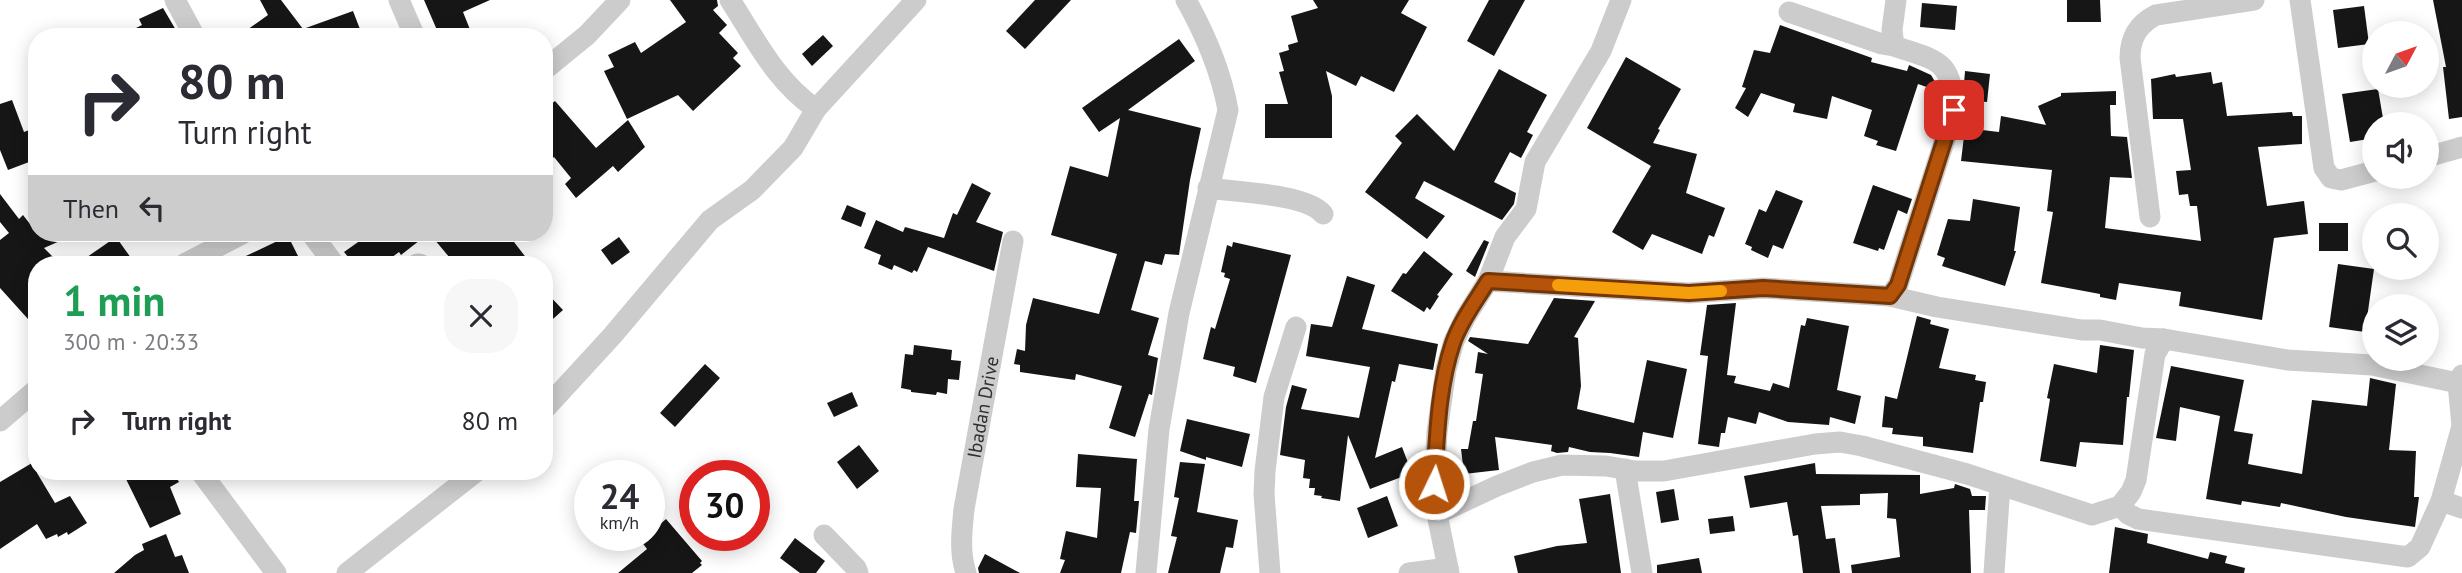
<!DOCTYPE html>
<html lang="en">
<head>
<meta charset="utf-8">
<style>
	body { margin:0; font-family:"PT Sans",sans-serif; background:#f7f7f7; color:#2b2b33; height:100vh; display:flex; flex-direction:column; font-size:26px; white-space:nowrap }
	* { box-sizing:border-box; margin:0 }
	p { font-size:23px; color:#7c7c81 }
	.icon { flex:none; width:38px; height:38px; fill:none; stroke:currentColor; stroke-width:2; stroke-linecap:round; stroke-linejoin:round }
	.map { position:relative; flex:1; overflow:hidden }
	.sheet { position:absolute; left:28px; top:256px; width:525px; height:224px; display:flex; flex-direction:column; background:#fff; border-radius:28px; box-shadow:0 4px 18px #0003 }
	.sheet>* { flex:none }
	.hud { position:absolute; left:28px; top:28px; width:525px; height:214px; border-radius:28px; box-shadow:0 4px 18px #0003; background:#fff; color:#2b2b33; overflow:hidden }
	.needle { width:46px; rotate:49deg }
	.buttons { position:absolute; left:2362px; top:21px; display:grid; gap:14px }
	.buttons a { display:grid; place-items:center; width:77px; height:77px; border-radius:50%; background:#fff; box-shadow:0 4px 18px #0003; font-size:35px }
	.speed { position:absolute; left:574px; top:460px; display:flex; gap:14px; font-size:35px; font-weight:700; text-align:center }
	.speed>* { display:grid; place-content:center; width:91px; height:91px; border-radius:50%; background:#fff; box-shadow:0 4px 18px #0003; line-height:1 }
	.speed small { font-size:18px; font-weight:400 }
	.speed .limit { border:10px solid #d22; background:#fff; color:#111 }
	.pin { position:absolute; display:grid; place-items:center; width:60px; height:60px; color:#fff; margin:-30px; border-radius:14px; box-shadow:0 4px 10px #0006 }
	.me { position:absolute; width:77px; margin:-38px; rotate:4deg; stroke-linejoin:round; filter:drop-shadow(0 0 5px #0008) }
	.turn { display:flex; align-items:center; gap:24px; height:147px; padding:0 35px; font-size:32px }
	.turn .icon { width:91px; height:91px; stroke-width:2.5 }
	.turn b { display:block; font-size:49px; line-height:60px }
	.then { display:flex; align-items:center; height:66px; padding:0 35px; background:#0003; gap:14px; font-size:26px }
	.round { display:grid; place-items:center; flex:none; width:74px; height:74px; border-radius:28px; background:#f7f7f7 }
	.headline { display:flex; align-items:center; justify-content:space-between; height:119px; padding:0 35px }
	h1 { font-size:42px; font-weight:800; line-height:52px; color:#1e9e55 }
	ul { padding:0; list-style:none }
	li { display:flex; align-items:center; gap:21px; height:91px; padding:0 35px }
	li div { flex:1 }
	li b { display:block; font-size:26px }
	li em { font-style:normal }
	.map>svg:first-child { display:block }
	.building { fill:#161616 }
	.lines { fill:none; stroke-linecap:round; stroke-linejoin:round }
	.street { stroke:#ccc; stroke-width:21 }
	.route-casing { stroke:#753606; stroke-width:18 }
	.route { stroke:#b45309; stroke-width:12 }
	.slow { stroke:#f59e0b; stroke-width:12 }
	.labels { text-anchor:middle; stroke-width:7; stroke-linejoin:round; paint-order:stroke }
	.street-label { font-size:19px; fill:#2f2f2f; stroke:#fff }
</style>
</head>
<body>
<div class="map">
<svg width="2462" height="573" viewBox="0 0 2462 573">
	<rect width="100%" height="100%" fill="#fff"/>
	<g class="building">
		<polygon points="260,0 281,0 303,29 353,11 363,37 237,37 268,15"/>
		<polygon points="424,0 490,0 463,12 473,37 440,37"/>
		<polygon points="670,0 717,0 718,6 713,10 727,25 719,33 738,53 733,58 741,66 693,111 678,95 627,119 604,71 614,67 608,55 635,42 641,53 686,22"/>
		<polygon points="1035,0 1071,0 1025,49 1006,31"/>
		<polygon points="1313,0 1409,0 1401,13 1427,27 1394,92 1361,76 1356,86 1326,71 1332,96 1332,138 1265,138 1265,104 1288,104 1279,72 1284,71 1279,53 1289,50 1288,45 1298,42 1291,16 1318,8"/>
		<polygon points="1489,0 1525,0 1494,56 1467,41"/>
		<polygon points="2067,0 2100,0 2101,22 2067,22"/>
		<polygon points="2433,0 2462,0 2462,117 2449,119 2443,67 2446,67"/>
		<polygon points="1922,3 1957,6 1955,30 1920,27"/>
		<polygon points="2364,6 2369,44 2338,48 2333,10"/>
		<polygon points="163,8 180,37 118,37 142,25 139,19"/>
		<polygon points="1780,25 1872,58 1871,62 1907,71 1909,65 1931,75 1937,85 1938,91 1918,84 1896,151 1876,145 1878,141 1864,136 1872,110 1832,96 1827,119 1793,112 1795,104 1761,93 1748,117 1735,108 1746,88 1742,87 1754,50 1770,53"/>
		<polygon points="823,35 833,46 812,66 802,54"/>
		<polygon points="1179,39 1195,61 1128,110 1201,128 1190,180 1179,255 1165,254 1162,265 1145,261 1131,310 1159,318 1148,355 1158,358 1152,395 1149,394 1135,437 1109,428 1122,386 1076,374 1075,380 1020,372 1020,365 1014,364 1017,349 1025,351 1026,325 1033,298 1099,314 1117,254 1051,235 1070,166 1108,177 1120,118 1099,132 1082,108"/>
		<polygon points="1626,57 1681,89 1658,129 1660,130 1653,143 1697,154 1686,193 1725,208 1714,237 1709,235 1702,254 1652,234 1643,250 1612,232 1651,166 1587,128"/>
		<polygon points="1499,69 1547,95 1527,132 1533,135 1521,158 1510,152 1494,182 1516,193 1514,204 1502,220 1424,181 1415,198 1445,216 1427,239 1365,192 1402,143 1395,136 1417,114 1454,151"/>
		<polygon points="1965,71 1990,74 1987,102 1966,100 1964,84"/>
		<polygon points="2211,72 2213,84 2222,82 2227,116 2292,112 2293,116 2302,116 2302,144 2258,147 2267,206 2304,201 2308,234 2274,238 2262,320 2179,306 2181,292 2119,283 2116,300 2100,297 2100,294 2041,283 2053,212 2047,211 2052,170 1961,161 1965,128 1999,132 2001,116 2046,125 2038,106 2061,96 2061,93 2116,91 2116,105 2110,105 2111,136 2127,137 2132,178 2110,177 2105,228 2201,241 2197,206 2190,206 2188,194 2179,195 2176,171 2191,170 2183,119 2153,119 2151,79 2175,74 2176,77"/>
		<polygon points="2378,89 2384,124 2375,124 2375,138 2350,142 2342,94"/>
		<polygon points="12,100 24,132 37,127 37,159 8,170 0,150 0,104"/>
		<polygon points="555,101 596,148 628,120 645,147 618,172 613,166 576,198 565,184 571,178 554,157 551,160 544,152 544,110"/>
		<polygon points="972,183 991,193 976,222 1003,232 994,271 928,247 917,272 914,270 912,273 894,265 892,270 878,264 881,255 864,248 876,220 903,232 905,227 944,238 953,213 957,215"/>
		<polygon points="1873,185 1912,199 1907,214 1898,210 1884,250 1879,248 1878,251 1853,243"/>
		<polygon points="1776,190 1803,201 1783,249 1773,245 1768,258 1751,250 1752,247 1745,244 1759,209 1766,212"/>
		<polygon points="0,194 19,219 23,215 37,233 78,233 44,248 60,264 37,264 37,329 0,288 0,240 9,233 0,222"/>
		<polygon points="1973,199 2020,207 2014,251 2016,251 2005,286 1942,266 1945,258 1937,255 1948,219 1970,221"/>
		<polygon points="847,205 866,213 861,227 841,219"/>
		<rect x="2319" y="223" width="29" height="28"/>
		<polygon points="371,233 507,233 531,264 455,264 429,233 401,255 399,252 383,264 354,264 344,252"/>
		<polygon points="288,236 302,264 229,264"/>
		<polygon points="116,237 131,258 122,264 77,264"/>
		<polygon points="619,237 630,252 612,265 601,250"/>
		<polygon points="1484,240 1489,242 1475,277 1466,271"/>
		<polygon points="1233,242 1291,255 1256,383 1233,376 1235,367 1203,359 1211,327 1215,329 1230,279 1224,277 1225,273 1221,272 1227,245 1232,247"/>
		<polygon points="1424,251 1453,274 1437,295 1439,296 1430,310 1427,307 1424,312 1391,291 1403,273 1406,274"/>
		<polygon points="2338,264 2374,269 2365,332 2329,327"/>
		<polygon points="1347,276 1375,285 1362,329 1438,344 1433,370 1399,364 1395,382 1392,381 1375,458 1402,447 1412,473 1370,489 1348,435 1340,501 1321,498 1322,496 1314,495 1315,488 1309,488 1310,479 1303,478 1305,460 1280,455 1286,407 1292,385 1307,389 1301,409 1359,418 1370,367 1306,356 1311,324 1332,327"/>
		<polygon points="544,290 563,310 544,327"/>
		<polygon points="1554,298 1595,301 1574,337 1578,338 1581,386 1577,409 1634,423 1647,360 1687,369 1673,438 1643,432 1639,457 1610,453 1590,452 1569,447 1568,452 1557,453 1551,451 1552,445 1495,437 1499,470 1464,474 1461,449 1468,449 1473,421 1476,421 1483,374 1475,373 1478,352 1488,354 1468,341 1470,337 1528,344"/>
		<polygon points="1736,303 1727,375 1736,376 1734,383 1770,391 1773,383 1789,388 1801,325 1805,326 1807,318 1849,326 1837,390 1861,396 1855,424 1830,417 1829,425 1788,422 1759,412 1756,424 1728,417 1725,433 1721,433 1719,447 1698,444 1708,356 1700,355 1707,305"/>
		<polygon points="1917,316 1931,320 1930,324 1949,329 1939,368 1976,375 1975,380 1986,382 1983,402 1980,402 1973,453 1923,446 1923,437 1892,434 1893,428 1882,427 1885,396 1897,399"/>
		<polygon points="914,345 952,350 951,360 961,361 959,380 948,379 947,394 937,392 936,395 911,392 911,390 901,388 905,354 913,355"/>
		<polygon points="2100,345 2134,350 2129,397 2127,397 2123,445 2080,442 2076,467 2040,461 2050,399 2047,398 2054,364 2097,373"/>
		<polygon points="705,364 720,378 675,427 660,413"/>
		<polygon points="2171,366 2244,380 2234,431 2253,434 2248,464 2302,474 2312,400 2367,406 2370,378 2396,384 2389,450 2416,451 2414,497 2419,497 2415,527 2346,517 2281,503 2280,507 2242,501 2241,505 2206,499 2220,416 2180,407 2176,441 2156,438"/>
		<polygon points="852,392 858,406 834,417 827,403"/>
		<polygon points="1187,419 1250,434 1242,467 1206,457 1206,460 1180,451"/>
		<polygon points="859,445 879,471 857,489 837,462"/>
		<polygon points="1078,454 1137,459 1134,501 1139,501 1136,533 1130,532 1121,573 1060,573 1065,560 1060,559 1066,531 1097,538 1101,488 1076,487"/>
		<polygon points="37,460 37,473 55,503 70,496 87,523 68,535 67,532 58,537 57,534 46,539 37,524 0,549 0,482"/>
		<polygon points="1180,462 1205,464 1197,512 1238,520 1233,548 1226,547 1220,573 1168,573 1177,537 1171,536 1179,498 1174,497"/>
		<polygon points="1815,463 1816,474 1920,475 1920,494 1954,488 1955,484 1970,489 1972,496 1986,496 1985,510 1969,510 1971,573 1852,573 1851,565 1900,557 1896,519 1887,518 1888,493 1860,494 1860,505 1821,506 1826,539 1835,538 1840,573 1803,573 1798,535 1793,536 1787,502 1750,508 1744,476"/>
		<polygon points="135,471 173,471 179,482 170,487 181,514 150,528 125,477"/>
		<polygon points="1674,489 1679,520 1661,523 1656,492"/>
		<polygon points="1610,494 1621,573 1518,573 1514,556 1557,546 1587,543 1579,499"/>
		<polygon points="1387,496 1398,526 1368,538 1357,508"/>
		<polygon points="1733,516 1735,531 1710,534 1708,519"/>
		<polygon points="666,519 702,561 700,563 702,565 692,573 618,573 647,549 641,541"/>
		<polygon points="2115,527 2148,534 2147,543 2208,559 2210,552 2227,556 2225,563 2245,568 2244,573 2109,573"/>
		<polygon points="166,534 175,557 182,555 189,573 114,573 135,555 144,550 142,544"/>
		<polygon points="795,538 825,561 816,573 800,573 780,558"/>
		<polygon points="985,554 1020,573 979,573 978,568"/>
		<polygon points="1699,558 1702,573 1657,573 1657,565"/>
	</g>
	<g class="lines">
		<g class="street">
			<polyline points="175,0 195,37"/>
			<polyline points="399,0 415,37"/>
			<path d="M730,0C756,40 776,82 816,109"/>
			<polyline points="2300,0 2324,168 2331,178 2341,180 2375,171"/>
			<polyline points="1789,12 1882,44 1894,46"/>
			<polyline points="544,70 587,35 620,0"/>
			<polyline points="2427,157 2462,147"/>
			<path d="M1208,188C1235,192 1307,194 1323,214"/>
			<path d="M2150,217L2130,58C2130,38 2138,24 2156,15L2254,0"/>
			<polyline points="311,233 334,264"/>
			<polyline points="184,264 244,233"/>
			<polyline points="417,264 420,264"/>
			<polyline points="1488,281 1689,293 1763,288 1890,296 1937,307 2082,330 2100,330 2142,338 2164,339 2287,360 2372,365 2458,383"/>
			<path d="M1890,296L1898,285L1954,111C1952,59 1938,61 1894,46L1892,30L1896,0"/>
			<polyline points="2462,375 2458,383 2462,426 2441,501 2462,508"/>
			<polyline points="544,410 612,336 710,220 752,190 793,148 816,109 916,0"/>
			<polyline points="0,421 37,389"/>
			<polyline points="1625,469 1642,573"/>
			<polyline points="200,471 276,573"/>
			<polyline points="2120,506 2128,514 2138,519 2408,557 2420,547 2441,501"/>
			<polyline points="1437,514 1497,486 1533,472 1562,465 1606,466 1635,471 1664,471 1815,444 1840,442 1862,446 1967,474 2092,515 2120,506 2131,492 2136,480 2155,354 2164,339"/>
			<polyline points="824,535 856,568 858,573"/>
			<polyline points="347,573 477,471"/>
			<path id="s1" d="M966,573C959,552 962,530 964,509L1013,241"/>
			<path d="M1146,573L1159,429L1179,313L1228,110C1221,71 1205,34 1186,0"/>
			<polyline points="1270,573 1264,494 1265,471 1274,397 1296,327"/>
			<polyline points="1409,573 1448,568"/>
			<polyline points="1449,573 1437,514 1434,484 1437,432 1446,369 1454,341 1465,318 1488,281 1505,237 1526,209 1535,162 1601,51 1621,0"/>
			<polyline points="1994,573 2000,485"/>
		</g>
	</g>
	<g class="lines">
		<g class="route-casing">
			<path id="route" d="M1434,484C1437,438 1438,387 1453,343C1461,320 1476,301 1488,281L1689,293L1763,288L1890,296L1898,285L1954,110"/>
		</g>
		<use href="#route" class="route"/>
		<polyline class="slow" points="1558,285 1689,293 1721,291"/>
	</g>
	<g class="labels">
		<g class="street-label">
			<text dy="7" stroke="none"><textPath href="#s1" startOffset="168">Ibadan Drive</textPath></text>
		</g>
	</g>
</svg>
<div class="buttons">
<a><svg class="needle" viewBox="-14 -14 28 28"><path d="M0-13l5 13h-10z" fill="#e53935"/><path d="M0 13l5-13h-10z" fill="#7c7c81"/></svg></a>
<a><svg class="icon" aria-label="sound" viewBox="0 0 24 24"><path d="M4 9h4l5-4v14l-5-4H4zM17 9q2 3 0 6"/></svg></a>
<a><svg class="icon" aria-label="search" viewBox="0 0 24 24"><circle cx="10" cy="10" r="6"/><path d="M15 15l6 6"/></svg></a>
<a><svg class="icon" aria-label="layers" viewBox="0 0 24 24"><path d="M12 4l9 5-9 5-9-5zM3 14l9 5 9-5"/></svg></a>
</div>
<div class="speed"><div>24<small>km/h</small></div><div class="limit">30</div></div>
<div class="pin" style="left:1954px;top:110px;background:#d93025"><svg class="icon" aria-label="arrive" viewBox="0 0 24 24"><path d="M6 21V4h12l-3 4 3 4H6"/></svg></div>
<svg class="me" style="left:1434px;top:484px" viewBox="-20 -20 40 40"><circle r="17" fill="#b45309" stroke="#fff" stroke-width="3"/><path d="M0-11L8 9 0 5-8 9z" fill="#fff"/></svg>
<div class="hud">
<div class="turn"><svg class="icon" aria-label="right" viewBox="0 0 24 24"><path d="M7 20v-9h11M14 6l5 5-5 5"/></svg><div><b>80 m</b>Turn right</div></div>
<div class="then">Then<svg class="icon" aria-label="left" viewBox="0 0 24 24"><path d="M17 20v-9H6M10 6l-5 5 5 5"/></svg></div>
</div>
<section class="sheet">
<div class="headline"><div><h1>1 min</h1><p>300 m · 20:33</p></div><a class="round"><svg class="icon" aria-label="close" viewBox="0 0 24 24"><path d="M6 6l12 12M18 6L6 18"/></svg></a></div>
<ul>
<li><svg class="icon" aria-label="right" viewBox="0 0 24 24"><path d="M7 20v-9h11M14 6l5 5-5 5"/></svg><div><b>Turn right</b></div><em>80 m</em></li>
</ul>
</section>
</div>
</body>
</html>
